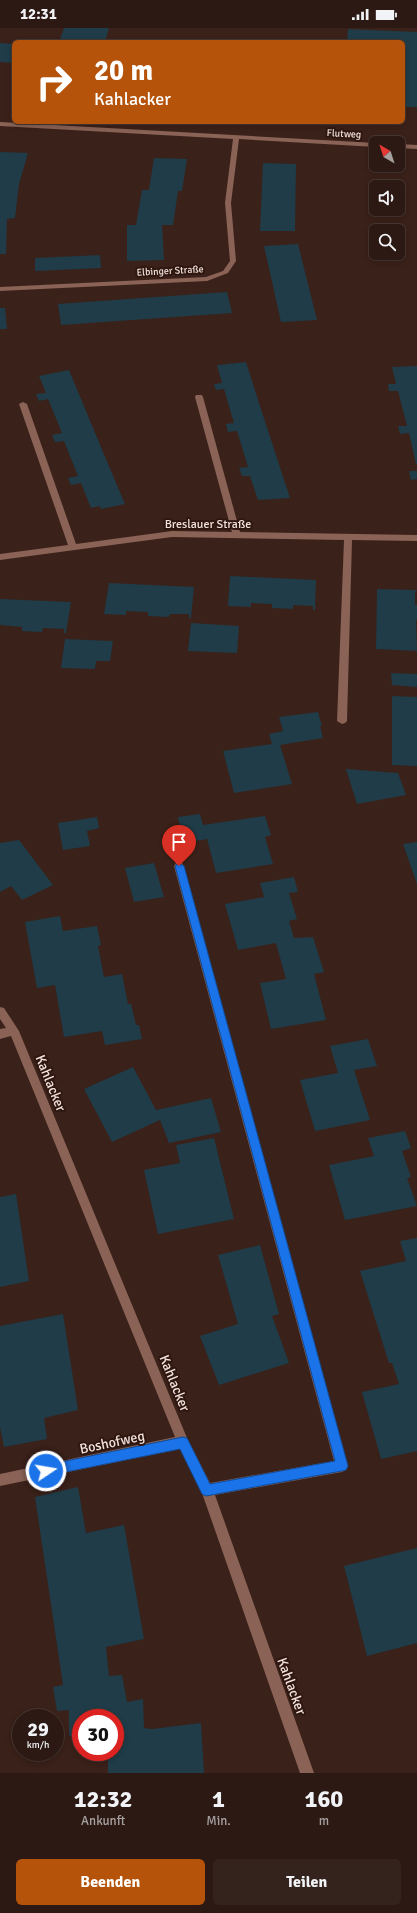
<!DOCTYPE html>
<html lang="de">
<head>
<meta charset="utf-8">
<style>
	body { margin:0; font-family:Signika,sans-serif; background:#34221c; color:#f1f3f6; height:100vh; display:flex; flex-direction:column; font-size:15px; white-space:nowrap }
	* { box-sizing:border-box; margin:0 }
	p { font-size:13px; color:#a6a0a0 }
	.icon { flex:none; width:22px; height:22px; fill:none; stroke:currentColor; stroke-width:2; stroke-linecap:round; stroke-linejoin:round }
	.map { position:relative; height:1745px; overflow:hidden }
	.drawer { display:flex; flex-direction:column; background:#2c1913; flex:1 }
	.drawer>* { flex:none }
	.top-card { position:absolute; left:12px; top:12px; width:393px; height:84px; border-radius:6px; box-shadow:0 2px 6px #0003,0 0 0 1px #483833; background:#b45309; color:#fff; overflow:hidden }
	.needle { width:26px; rotate:321deg }
	.tools { position:absolute; left:369px; top:108px; display:grid; gap:8px }
	.tools a { display:grid; place-items:center; width:36px; height:36px; border-radius:6px; background:#2c1913; box-shadow:0 2px 6px #0003,0 0 0 1px #483833; font-size:20px }
	.speed { position:absolute; left:12px; top:1681px; display:flex; gap:8px; font-size:20px; font-weight:700; text-align:center }
	.speed>* { display:grid; place-content:center; width:52px; height:52px; border-radius:50%; background:#2c1913; box-shadow:0 2px 6px #0003,0 0 0 1px #483833; line-height:1 }
	.speed small { font-size:10px; font-weight:400 }
	.speed .limit { border:6px solid #d22; background:#fff; color:#111 }
	.pin { position:absolute; display:grid; place-items:center; width:34px; height:34px; color:#fff; margin:-41px -17px; border-radius:50% 50% 50% 0; rotate:-45deg; box-shadow:0 0 4px #0007 }
	.pin .icon { rotate:45deg }
	.me { position:absolute; width:44px; margin:-22px; rotate:78deg; stroke-linejoin:round; filter:drop-shadow(0 0 3px #0008) }
	.turn { display:flex; align-items:center; gap:14px; height:84px; padding:0 16px; font-size:18px }
	.turn .icon { width:52px; height:52px; stroke-width:2.5 }
	.turn b { display:block; font-size:28px; line-height:34px }
	.eta { display:flex; justify-content:space-evenly; align-items:center; height:68px; text-align:center }
	.eta b { font-size:24px; font-weight:800; line-height:28px }
	.cta { display:flex; gap:8px; margin-top:auto; padding:8px 16px }
	.cta a { flex:1; height:46px; border-radius:6px; background:#b45309; color:#fff; font-size:16px; font-weight:800; line-height:46px; text-align:center }
	.cta a+a { background:#34221c; color:#f1f3f6 }
	.status { display:flex; justify-content:space-between; align-items:center; height:28px; padding:0 20px; background:#2c1913; direction:ltr }
	.status svg { height:11px; fill:currentColor }
	.map>svg:first-child { display:block }
	.building { fill:#1f3c48 }
	.lines { fill:none; stroke-linecap:round; stroke-linejoin:round }
	.minor { fill:#8a6256; fill-rule:evenodd }
	.route { fill:#1a73e8; stroke:#114b97 }
	.labels { text-anchor:middle; stroke-width:4; stroke-linejoin:round; paint-order:stroke }
	.far-street-label { font-size:10px; fill:#f3e2dd; stroke:#2f1710 }
	.street-label { font-size:12px; fill:#f3e2dd; stroke:#2f1710 }
	.near-street-label { font-size:14px; fill:#f3e2dd; stroke:#2f1710 }
</style>
</head>
<body>
<div class="status"><b>12:31</b><svg viewBox="0 0 49 12"><path d="M0 12V9h3v3zM5 12V6h3v6zM10 12V3h3v9zM15 12V0h3v12zM26 1h20v11H26zM47 4h2v5h-2z"/></svg></div>
<div class="map">
<svg width="417" height="1745" viewBox="0 0 417 1745">
	<rect width="100%" height="100%" fill="#3a2119"/>
	<g class="building">
		<polygon points="64,0 109,0 105,14 59,14"/>
		<polygon points="348,1 417,4 417,79 403,79 403,14 347,14"/>
		<polygon points="0,15 14,16 14,35 0,34"/>
		<polygon points="0,124 28,125 19,156 15,190 7,191 6,226 0,226"/>
		<polygon points="154,130 187,131 182,163 178,163 173,197 162,197 164,232 127,233 127,197 136,197 142,162 149,162"/>
		<polygon points="263,135 296,136 295,203 260,203"/>
		<polygon points="298,216 317,292 281,294 264,218"/>
		<polygon points="100,227 101,240 35,243 35,230"/>
		<polygon points="227,264 232,285 61,297 58,276"/>
		<polygon points="0,280 5,280 7,301 0,301"/>
		<polygon points="246,334 259,375 290,470 258,472 250,448 242,448 239,440 248,439 237,403 228,404 226,396 234,395 224,361 216,362 214,356 222,355 217,337"/>
		<polygon points="417,338 417,436 416,436 409,405 400,406 398,398 407,398 398,363 389,363 388,356 396,356 392,339"/>
		<polygon points="69,342 103,424 125,476 101,481 100,478 91,480 81,455 71,457 68,450 78,448 64,413 55,414 52,407 62,405 48,371 39,373 36,366 46,365 39,348"/>
		<polygon points="409,443 417,443 417,451 411,452"/>
		<polygon points="230,548 316,552 315,582 313,582 313,578 293,577 293,581 272,580 272,576 251,575 251,579 228,578"/>
		<polygon points="109,555 194,559 191,590 189,590 189,586 170,586 169,589 148,588 148,584 126,583 126,587 104,586"/>
		<polygon points="377,561 417,562 415,564 415,577 417,577 417,592 416,592 417,623 376,621"/>
		<polygon points="0,571 71,574 66,605 64,605 64,601 43,600 42,604 22,603 22,599 0,597"/>
		<polygon points="191,595 239,598 237,625 188,623"/>
		<polygon points="65,611 113,613 110,633 96,633 95,641 61,640"/>
		<polygon points="391,645 417,646 417,659 392,657"/>
		<polygon points="392,668 417,669 417,738 392,737"/>
		<polygon points="318,684 322,698 320,698 323,710 280,717 292,756 234,765 223,723 272,716 269,706 283,703 279,689"/>
		<polygon points="346,741 398,745 406,767 357,776"/>
		<polygon points="200,786 203,797 265,788 271,807 265,809 273,836 216,845 207,811 184,815 178,789"/>
		<polygon points="97,789 99,800 87,803 90,818 63,822 58,795"/>
		<polygon points="19,812 53,857 22,872 11,858 0,864 0,815"/>
		<polygon points="417,814 417,856 403,816"/>
		<polygon points="154,835 164,869 134,874 125,840"/>
		<polygon points="294,849 298,864 289,865 297,891 289,893 294,910 313,909 324,944 314,946 326,992 271,1001 260,955 286,951 276,915 238,922 225,876 264,869 260,855"/>
		<polygon points="60,888 63,903 97,898 101,917 98,918 104,949 122,946 128,976 131,976 136,997 139,997 142,1011 105,1017 102,1003 64,1009 55,957 37,960 25,894"/>
		<polygon points="368,1011 377,1038 354,1042 370,1092 315,1103 300,1052 338,1045 330,1018"/>
		<polygon points="133,1039 156,1082 211,1070 221,1104 169,1115 160,1092 112,1114 84,1061"/>
		<polygon points="405,1103 411,1120 402,1123 411,1149 407,1150 417,1178 345,1192 329,1137 374,1128 368,1110"/>
		<polygon points="214,1110 234,1191 158,1206 144,1142 180,1135 176,1117"/>
		<polygon points="16,1166 29,1253 0,1259 0,1169"/>
		<polygon points="417,1210 417,1423 381,1431 362,1364 399,1356 392,1335 389,1335 360,1243 406,1233 400,1213"/>
		<polygon points="260,1217 279,1286 272,1288 289,1335 219,1357 200,1308 238,1296 218,1227"/>
		<polygon points="63,1286 78,1382 44,1390 47,1411 4,1419 0,1399 0,1298"/>
		<polygon points="78,1459 86,1505 124,1497 144,1611 106,1619 109,1648 122,1647 127,1674 143,1671 144,1700 152,1701 201,1695 204,1745 108,1745 108,1724 115,1724 115,1690 81,1690 81,1707 69,1708 69,1682 57,1683 53,1659 63,1657 35,1469"/>
		<polygon points="417,1520 417,1615 367,1628 344,1538"/>
	</g>
	<g class="lines">
		<g class="minor">
			<polygon points="0,94 376,115 376,119 239,111 231,175 236,233 228,245 207,253 0,263 0,259 206,249 223,243 230,233 225,175 233,111 0,98"/>
			<polygon points="398,116 417,117 417,121 398,120"/>
			<polygon points="196,367 202,367 203,369 240,504 417,507 417,513 352,512 347,693 345,695 342,696 337,693 344,512 172,509 0,532 0,526 68,517 19,376 23,374 27,376 76,516 172,503 232,504 195,369"/>
			<polygon points="179,834 182,835 184,838 348,1438 346,1442 342,1444 215,1467 314,1745 300,1745 202,1465 180,1421 0,1458 0,1446 175,1409 11,1008 0,1011 0,1001 6,1000 0,991 0,979 4,980 19,1003 187,1410 210,1455 334,1433 174,838 176,835"/>
		</g>
	</g>
	<polygon class="route" points="179,835 184,838 348,1438 346,1442 342,1443 206,1468 202,1466 180,1421 46,1448 42,1447 40,1443 42,1439 46,1437 183,1409 187,1410 210,1456 335,1433 175,838"/>
	<g class="labels">
		<g class="far-street-label">
			<text transform="translate(344 105) rotate(3)" y="4">Flutweg</text>
			<text transform="translate(170 242) rotate(-3)" y="4">Elbinger Straße</text>
		</g>
		<g class="street-label">
			<text x="208" y="500">Breslauer Straße</text>
		</g>
		<g class="near-street-label">
			<text transform="translate(51 1055) rotate(68)" y="5">Kahlacker</text>
			<text transform="translate(175 1355) rotate(68)" y="5">Kahlacker</text>
			<text transform="translate(112 1414) rotate(-12)" y="5">Boshofweg</text>
			<text transform="translate(292 1658) rotate(70)" y="5">Kahlacker</text>
		</g>
	</g>
</svg>
<div class="tools">
<a><svg class="needle" viewBox="-14 -14 28 28"><path d="M0-13l5 13h-10z" fill="#e53935"/><path d="M0 13l5-13h-10z" fill="#a6a0a0"/></svg></a>
<a><svg class="icon" aria-label="sound" viewBox="0 0 24 24"><path d="M4 9h4l5-4v14l-5-4H4zM17 9q2 3 0 6"/></svg></a>
<a><svg class="icon" aria-label="search" viewBox="0 0 24 24"><circle cx="10" cy="10" r="6"/><path d="M15 15l6 6"/></svg></a>
</div>
<div class="speed"><div>29<small>km/h</small></div><div class="limit">30</div></div>
<div class="pin" style="left:179px;top:838px;background:#d93025"><svg class="icon" aria-label="arrive" viewBox="0 0 24 24"><path d="M6 21V4h12l-3 4 3 4H6"/></svg></div>
<svg class="me" style="left:46px;top:1443px" viewBox="-20 -20 40 40"><circle r="17" fill="#1a73e8" stroke="#fff" stroke-width="3"/><path d="M0-11L8 9 0 5-8 9z" fill="#fff"/></svg>
<div class="top-card">
<div class="turn"><svg class="icon" aria-label="right" viewBox="0 0 24 24"><path d="M7 20v-9h11M14 6l5 5-5 5"/></svg><div><b>20 m</b>Kahlacker</div></div>
</div>
</div>
<section class="drawer">
<div class="eta">
<div><b>12:32</b><p>Ankunft</p></div>
<div><b>1</b><p>Min.</p></div>
<div><b>160</b><p>m</p></div>
</div>
<div class="cta"><a>Beenden</a><a>Teilen</a></div>
</section>
</body>
</html>
